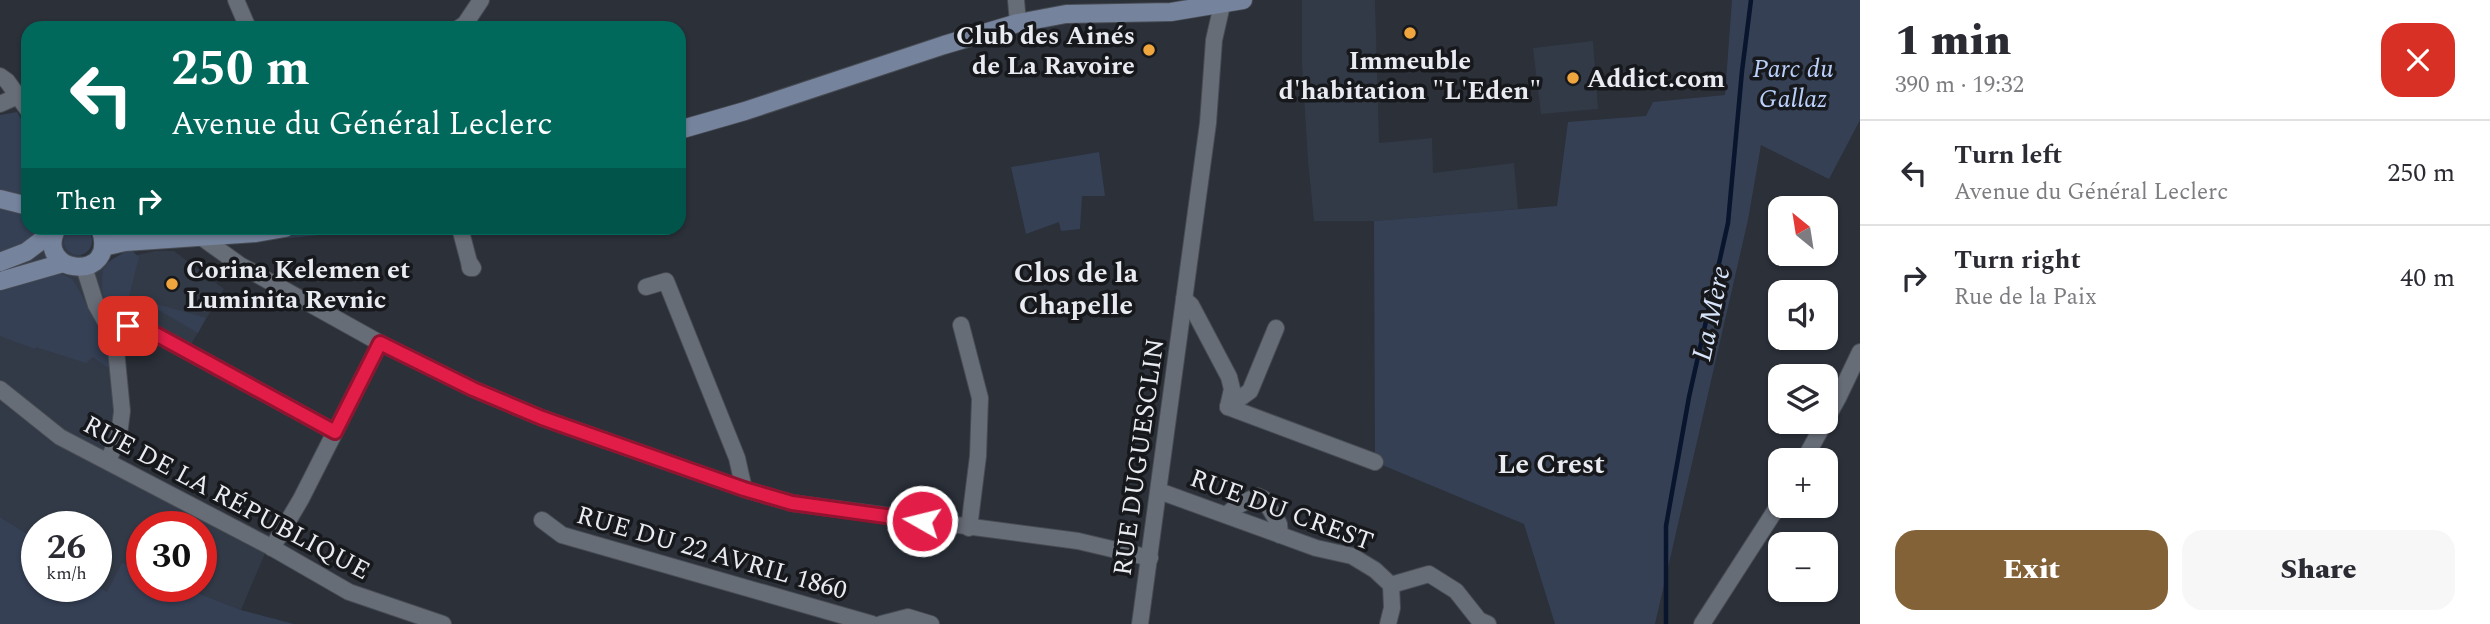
<!DOCTYPE html>
<html lang="en">
<head>
<meta charset="utf-8">
<style>
	body { margin:0; font-family:Spectral,serif; background:#f7f7f7; color:#2b2b33; height:100vh; display:flex; flex-direction:column; font-size:26px; white-space:nowrap }
	* { box-sizing:border-box; margin:0 }
	p { font-size:23px; color:#7c7c81 }
	.icon { flex:none; width:38px; height:38px; fill:none; stroke:currentColor; stroke-width:2; stroke-linecap:round; stroke-linejoin:round }
	.map { position:relative; flex:1; overflow:hidden }
	.sheet { display:flex; flex-direction:column; background:#fff; width:630px }
	.sheet>* { flex:none }
	.guide { position:absolute; left:21px; top:21px; width:665px; height:214px; border-radius:21px; box-shadow:0 2px 5px #0004; background:#00695c; color:#fff; overflow:hidden }
	.needle { width:46px; rotate:330deg }
	.controls { position:absolute; left:1768px; top:196px; display:grid; gap:14px }
	.controls a { display:grid; place-items:center; width:70px; height:70px; border-radius:14px; background:#fff; box-shadow:0 2px 5px #0004; font-size:35px }
	.speed { position:absolute; left:21px; top:511px; display:flex; gap:14px; font-size:35px; font-weight:700; text-align:center }
	.speed>* { display:grid; place-content:center; width:91px; height:91px; border-radius:50%; background:#fff; box-shadow:0 2px 5px #0004; line-height:1 }
	.speed small { font-size:18px; font-weight:400 }
	.speed .limit { border:10px solid #d22; background:#fff; color:#111 }
	.pin { position:absolute; display:grid; place-items:center; width:60px; height:60px; color:#fff; margin:-30px; border-radius:14px; box-shadow:0 4px 10px #0006 }
	.me { position:absolute; width:77px; margin:-38px; rotate:278deg; stroke-linejoin:round; filter:drop-shadow(0 0 5px #0008) }
	.turn { display:flex; align-items:center; gap:24px; height:147px; padding:0 35px; font-size:32px }
	.turn .icon { width:91px; height:91px; stroke-width:2.5 }
	.turn b { display:block; font-size:49px; line-height:60px }
	.then { display:flex; align-items:center; height:66px; padding:0 35px; background:#0003; gap:14px; font-size:26px }
	.round { display:grid; place-items:center; flex:none; width:74px; height:74px; border-radius:21px; background:#f7f7f7 }
	.summary { display:flex; align-items:center; justify-content:space-between; height:119px; padding:0 35px }
	h1 { font-size:42px; font-weight:800; line-height:52px }
	.primary-button { display:flex; gap:14px; margin-top:auto; padding:14px 35px }
	.primary-button a { flex:1; height:80px; border-radius:21px; background:#846238; color:#fff; font-size:28px; font-weight:800; line-height:80px; text-align:center }
	.primary-button a+a { background:#f7f7f7; color:#2b2b33 }
	ul { padding:0; list-style:none }
	li { display:flex; align-items:center; gap:21px; height:105px; padding:0 35px; border-top:2px solid #e1e1e2 }
	li div { flex:1 }
	li b { display:block; font-size:26px }
	li em { font-style:normal }
	main { display:flex; flex:1; min-height:0 }
	.map>svg:first-child { display:block }
	.built { fill:#323a47 }
	.green { fill:#354055 }
	.lines { fill:none; stroke-linecap:round; stroke-linejoin:round }
	.stream { stroke:#09152d; stroke-width:4.5 }
	.street-casing { stroke:#474b52; stroke-width:18 }
	.secondary-casing { stroke:#474b52; stroke-width:20 }
	.street { stroke:#676d77; stroke-width:16 }
	.secondary { stroke:#75839d; stroke-width:18 }
	.route-casing { stroke:#92132f; stroke-width:18 }
	.route { stroke:#e11d48; stroke-width:12 }
	.poi-dot { fill:#f0a63e; stroke:#16181c; stroke-width:2.5 }
	.labels { text-anchor:middle; stroke-width:7; stroke-linejoin:round; paint-order:stroke }
	.poi-label { font-size:26px; font-weight:bold; fill:#e8ebf1; stroke:#16181c; text-anchor:start }
	.park-label { font-size:26px; font-style:italic; fill:#bad0fb; stroke:#16181c }
	.street-label { font-size:26px; fill:#e8ebf1; stroke:#16181c }
	.neighbourhood-label { font-size:28px; font-weight:bold; fill:#e8ebf1; stroke:#16181c }
	.water-label { font-size:28px; font-style:italic; fill:#d8e4fa; stroke:#16181c }
</style>
</head>
<body>
<main>
<div class="map">
<svg width="1860" height="624" viewBox="0 0 1860 624">
	<rect width="100%" height="100%" fill="#2b3039"/>
	<g class="built">
		<polygon points="1302,0 1375,0 1379,143 1432,138 1433,173 1514,163 1518,209 1374,221 1314,221 1308,161 1302,64"/>
		<polygon points="1593,41 1598,109 1541,114 1533,48"/>
		<polygon points="0,199 28,206 28,228 75,228 84,267 155,251 174,251 224,289 187,351 140,325 110,328 122,411 108,460 266,551 241,610 180,586 201,586 201,527 142,527 142,571 122,564 107,593 96,586 96,527 37,527 37,540 0,517"/>
	</g>
	<g class="green">
		<polygon points="1732,0 1860,0 1860,120 1829,179 1761,145 1748,220 1655,624 1555,624 1524,524 1375,462 1374,221 1557,206 1568,122 1646,116 1653,102 1725,95"/>
		<polygon points="17,112 28,130 28,197 0,191 0,115"/>
		<polygon points="1099,152 1105,196 1082,196 1080,229 1061,231 1059,222 1026,234 1011,167"/>
		<polygon points="0,208 25,214 28,217 28,228 40,228 35,238 0,254"/>
		<circle cx="78" cy="241" r="14"/>
		<polygon points="301,228 350,228 359,231 290,238 267,237"/>
		<path d="M130,249L139,257L126,307L116,313C101,306 101,286 103,270L111,260Z"/>
		<polygon points="57,272 72,279 80,292 109,349 109,366 107,367 93,357 86,363 36,347 35,349 0,336 0,287"/>
		<polygon points="142,300 206,318 198,333 157,309 149,321 137,313"/>
		<polygon points="0,517 37,540 37,586 96,586 107,592 122,563 142,571 142,586 180,586 241,610 294,624 0,624"/>
	</g>
	<g class="lines">
		<polyline class="stream" points="1666,624 1666,526 1689,397 1728,223 1742,71 1751,0"/>
		<g class="street-casing">
			<g id="street">
				<polyline points="236,0 248,28"/>
				<polyline points="1016,0 1018,23"/>
				<polyline points="459,28 465,24 481,0"/>
				<polyline points="0,76 7,81 28,110"/>
				<polyline points="0,104 18,96"/>
				<polyline points="460,228 469,262 473,268 470,268 469,262"/>
				<polyline points="201,237 240,265 380,343 473,389 542,418 744,489 792,503 1078,541 1150,558"/>
				<polyline points="84,267 96,305 109,328 116,350 122,411 119,435 108,461"/>
				<polyline points="646,287 666,281 737,458 744,489"/>
				<polyline points="1184,299 1191,305 1229,377 1232,389 1228,407"/>
				<polyline points="961,325 980,398 978,456 969,528"/>
				<polyline points="109,328 139,325 335,432"/>
				<polyline points="0,389 60,437 269,546 349,592 443,624"/>
				<polyline points="1228,407 1375,462"/>
				<polyline points="1228,407 1250,391 1276,328"/>
				<polyline points="1804,460 1838,398 1860,352"/>
				<polyline points="1159,491 1316,548 1352,556 1375,570 1391,585 1429,574 1456,591 1479,620 1488,624"/>
				<polyline points="1226,515 1237,506 1257,496 1264,499 1279,524 1280,535"/>
				<polyline points="542,520 562,535 872,624"/>
				<polyline points="272,548 301,499 380,343"/>
				<polyline points="881,624 908,617 931,624"/>
				<polyline points="1140,624 1208,123 1214,40 1222,5"/>
				<polyline points="1388,624 1392,608 1391,585"/>
				<polyline points="1702,624 1780,503"/>
			</g>
		</g>
		<g class="secondary-casing">
			<g id="secondary">
				<polyline points="679,130 745,111 944,45 1018,23 1066,14 1171,12 1243,0"/>
				<polyline points="0,199 28,206"/>
				<path d="M57,228C32,275 121,284 100,228"/>
				<polyline points="100,228 146,229"/>
				<polyline points="103,247 125,242 256,233 285,228"/>
				<polyline points="0,262 26,252 54,231"/>
				<polyline points="0,281 63,263"/>
			</g>
		</g>
		<use href="#street" class="street"/>
		<use href="#secondary" class="secondary"/>
	</g>
	<g class="lines">
		<g class="route-casing">
			<polyline id="route" points="128,326 139,325 335,432 380,343 473,389 542,418 744,489 792,503 922,521"/>
		</g>
		<use href="#route" class="route"/>
	</g>
	<g class="poi-dot">
		<circle cx="1410" cy="33" r="7"/>
		<circle cx="1149" cy="50" r="7"/>
		<circle cx="1573" cy="78" r="7"/>
		<circle cx="172" cy="284" r="7"/>
	</g>
	<g class="labels">
		<g class="poi-label">
			<text x="1135" y="44" text-anchor="end">Club des Ainés<tspan x="1135" dy="30">de La Ravoire</tspan></text>
			<text x="1410" y="69" text-anchor="middle">Immeuble<tspan x="1410" dy="30">d'habitation "L'Eden"</tspan></text>
			<text x="1587" y="87">Addict.com</text>
			<text x="186" y="278">Corina Kelemen et<tspan x="186" dy="30">Luminita Revnic</tspan></text>
		</g>
		<g class="park-label">
			<text x="1793" y="77">Parc du<tspan x="1793" dy="30">Gallaz</tspan></text>
		</g>
		<g class="street-label">
			<text transform="translate(1138 457) rotate(-82)" y="9">RUE DUGUESCLIN</text>
			<text transform="translate(227 497) rotate(28)" y="9">RUE DE LA RÉPUBLIQUE</text>
			<text transform="translate(1282 509) rotate(20)" y="9">RUE DU CREST</text>
			<text transform="translate(712 552) rotate(16)" y="9">RUE DU 22 AVRIL 1860</text>
		</g>
		<g class="neighbourhood-label">
			<text x="1076" y="282">Clos de la<tspan x="1076" dy="32">Chapelle</tspan></text>
			<text x="1551" y="473">Le Crest</text>
		</g>
		<g class="water-label">
			<text transform="translate(1710 313) rotate(-78)" y="10">La Mère</text>
		</g>
	</g>
</svg>
<div class="controls">
<a><svg class="needle" viewBox="-14 -14 28 28"><path d="M0-13l5 13h-10z" fill="#e53935"/><path d="M0 13l5-13h-10z" fill="#7c7c81"/></svg></a>
<a><svg class="icon" aria-label="sound" viewBox="0 0 24 24"><path d="M4 9h4l5-4v14l-5-4H4zM17 9q2 3 0 6"/></svg></a>
<a><svg class="icon" aria-label="layers" viewBox="0 0 24 24"><path d="M12 4l9 5-9 5-9-5zM3 14l9 5 9-5"/></svg></a>
<a>+</a>
<a>−</a>
</div>
<div class="speed"><div>26<small>km/h</small></div><div class="limit">30</div></div>
<div class="pin" style="left:128px;top:326px;background:#d93025"><svg class="icon" aria-label="arrive" viewBox="0 0 24 24"><path d="M6 21V4h12l-3 4 3 4H6"/></svg></div>
<svg class="me" style="left:922px;top:521px" viewBox="-20 -20 40 40"><circle r="17" fill="#e11d48" stroke="#fff" stroke-width="3"/><path d="M0-11L8 9 0 5-8 9z" fill="#fff"/></svg>
<div class="guide">
<div class="turn"><svg class="icon" aria-label="left" viewBox="0 0 24 24"><path d="M17 20v-9H6M10 6l-5 5 5 5"/></svg><div><b>250 m</b>Avenue du Général Leclerc</div></div>
<div class="then">Then<svg class="icon" aria-label="right" viewBox="0 0 24 24"><path d="M7 20v-9h11M14 6l5 5-5 5"/></svg></div>
</div>
</div>
<section class="sheet">
<div class="summary"><div><h1>1 min</h1><p>390 m · 19:32</p></div><a class="round" style="background:#d93025;color:#fff"><svg class="icon" aria-label="close" viewBox="0 0 24 24"><path d="M6 6l12 12M18 6L6 18"/></svg></a></div>
<ul>
<li><svg class="icon" aria-label="left" viewBox="0 0 24 24"><path d="M17 20v-9H6M10 6l-5 5 5 5"/></svg><div><b>Turn left</b><p>Avenue du Général Leclerc</p></div><em>250 m</em></li>
<li><svg class="icon" aria-label="right" viewBox="0 0 24 24"><path d="M7 20v-9h11M14 6l5 5-5 5"/></svg><div><b>Turn right</b><p>Rue de la Paix</p></div><em>40 m</em></li>
</ul>
<div class="primary-button"><a>Exit</a><a>Share</a></div>
</section>
</main>
</body>
</html>
